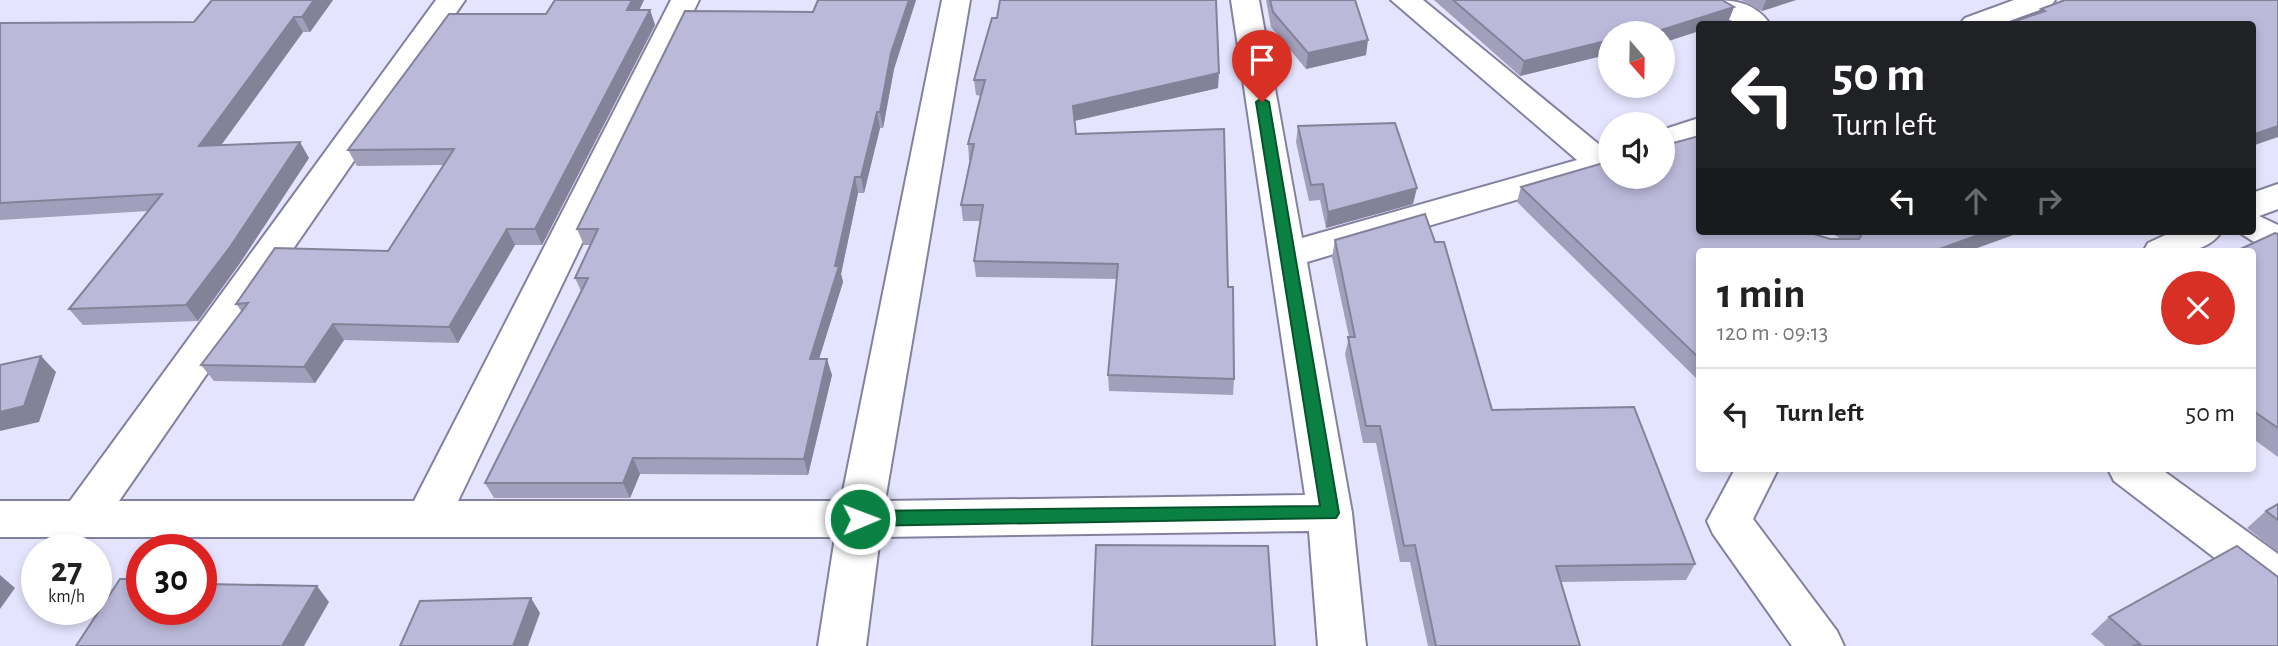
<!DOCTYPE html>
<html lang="en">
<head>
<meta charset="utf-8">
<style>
	body { margin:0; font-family:"Alegreya Sans",sans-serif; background:#f2f2f2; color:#222; height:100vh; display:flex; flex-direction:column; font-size:26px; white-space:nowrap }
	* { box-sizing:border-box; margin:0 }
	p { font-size:23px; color:#767676 }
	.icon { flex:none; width:38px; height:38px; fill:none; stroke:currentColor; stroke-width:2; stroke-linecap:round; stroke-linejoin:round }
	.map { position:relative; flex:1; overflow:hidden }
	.details { position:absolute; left:1696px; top:248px; width:560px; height:224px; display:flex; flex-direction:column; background:#fff; border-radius:7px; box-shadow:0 4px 10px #0003 }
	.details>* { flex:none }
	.banner { position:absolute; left:1696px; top:21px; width:560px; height:214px; border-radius:7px; box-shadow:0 4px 10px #0003; background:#202124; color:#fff; overflow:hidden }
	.needle { width:46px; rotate:160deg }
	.fabs { position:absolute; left:1598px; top:21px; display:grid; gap:14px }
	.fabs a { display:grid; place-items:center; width:77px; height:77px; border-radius:50%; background:#fff; box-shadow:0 4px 10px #0003; font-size:35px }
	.speed { position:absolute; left:21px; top:534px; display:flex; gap:14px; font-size:35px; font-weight:700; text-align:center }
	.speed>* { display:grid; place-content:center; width:91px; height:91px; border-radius:50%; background:#fff; box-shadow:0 4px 10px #0003; line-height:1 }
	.speed small { font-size:18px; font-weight:400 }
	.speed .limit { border:10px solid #d22; background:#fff; color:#111 }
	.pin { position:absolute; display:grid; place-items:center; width:60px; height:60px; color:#fff; margin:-72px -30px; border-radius:50% 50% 50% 0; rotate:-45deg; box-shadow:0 0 7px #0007 }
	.pin .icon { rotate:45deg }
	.me { position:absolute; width:77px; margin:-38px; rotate:89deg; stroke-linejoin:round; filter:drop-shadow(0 0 5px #0008) }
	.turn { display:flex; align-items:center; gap:24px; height:147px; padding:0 21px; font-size:32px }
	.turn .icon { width:91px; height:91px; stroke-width:2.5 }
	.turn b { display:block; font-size:49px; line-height:60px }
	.lanes { display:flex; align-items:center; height:66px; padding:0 21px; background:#0003; justify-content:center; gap:35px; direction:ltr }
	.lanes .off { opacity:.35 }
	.round { display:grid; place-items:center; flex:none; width:74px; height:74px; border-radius:37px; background:#f2f2f2 }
	.headline { display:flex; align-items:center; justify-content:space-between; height:119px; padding:0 21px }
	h1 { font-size:42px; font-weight:700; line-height:52px }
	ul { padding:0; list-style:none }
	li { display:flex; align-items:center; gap:21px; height:91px; padding:0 21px; border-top:2px solid #e0e0e0 }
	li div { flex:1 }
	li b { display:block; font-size:26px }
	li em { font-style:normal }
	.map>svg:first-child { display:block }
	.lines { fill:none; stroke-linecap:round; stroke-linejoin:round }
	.minor-casing { stroke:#83819f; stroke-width:4 }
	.minor { fill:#fff; fill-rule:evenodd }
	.wall { fill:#a19fbb }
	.shaded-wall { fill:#838298 }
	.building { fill:#bbb9d9; stroke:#838298; stroke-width:2 }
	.route { fill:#0b8043; stroke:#07532c; stroke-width:2 }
</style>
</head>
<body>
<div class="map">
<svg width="2278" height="646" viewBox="0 0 2278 646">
	<rect width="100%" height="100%" fill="#e5e4fe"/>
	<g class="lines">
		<g class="minor-casing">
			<g id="minor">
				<polygon points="436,0 465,0 119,501 414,501 671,0 699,0 458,501 841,501 942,0 970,0 885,501 1305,495 1231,0 1259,0 1302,238 1577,160 1391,0 1423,0 1607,151 1610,151 1610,172 1307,262 1352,513 1366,646 1318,646 1309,531 880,537 866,646 818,646 835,537 0,537 0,501 70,501"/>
				<path d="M1705,0C1731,0 1753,0 1770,24C1744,26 1721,23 1705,0Z"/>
				<polygon points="2014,0 2055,0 2051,6 2001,24 1960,24 1965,18"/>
				<polygon points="1699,118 1699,139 1662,152 1662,130"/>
				<polygon points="2278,184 2278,209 2259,216 2278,225 2278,253 2265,249 2237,231 2252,231 2252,193"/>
				<path d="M2174,231H2222C2205,257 2170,252 2143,252L2148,243Z"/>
				<polygon points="1735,469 1778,469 1753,519 1837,631 1844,646 1792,646 1713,534 1707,521"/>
				<polygon points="2108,469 2161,469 2278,554 2278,600 2262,594 2114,481"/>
			</g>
		</g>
		<use href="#minor" class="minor"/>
	</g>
	<g class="wall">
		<polygon points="333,0 310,32 303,32 221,145 309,158 240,263 198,321 83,325 69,309 148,211 0,220 0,23 194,22"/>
		<polygon points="644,0 639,10 650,10 655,25 542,245 515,245 458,343 344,340 315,383 214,381 201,365 242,312 236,304 388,251 443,165 357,166 348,150 546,14"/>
		<polygon points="818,0 916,0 894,69 883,128 880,128 864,193 858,193 841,274 843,282 819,359 832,375 808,475 640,474 630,498 494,498 485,483 581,291 575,278 590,245 584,245 577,229 813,12"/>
		<polygon points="1266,0 1355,0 1366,55 1306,69 1271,27"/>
		<polygon points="1434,0 1722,0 1734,7 1728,22 1720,24 1699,24 1699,31 1662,43 1662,33 1610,33 1610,54 1520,76"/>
		<polygon points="1736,0 1796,0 1762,11 1741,0"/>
		<polygon points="974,80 1218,88 1075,121 1076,134 1228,287 1234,379 1233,395 1109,391 1108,375 1117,279 976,277 974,261 981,221 963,221 961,205 970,160 969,160 968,144 981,96 976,95"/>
		<polygon points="1298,126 1413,204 1326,228 1320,200 1309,201 1296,142"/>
		<polygon points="1521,187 1699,231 1841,239 1830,232 1826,231 2024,231 1966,252 1699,252 1699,381 1517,202"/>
		<polygon points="2278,234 2278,457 2252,438 2252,252"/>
		<polygon points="1335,240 1492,410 1695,564 1686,580 1561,582 1580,646 1428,646 1410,562 1400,562 1376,443 1363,443 1345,354 1349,337 1332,257"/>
		<polygon points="2278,504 2278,552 2247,528 2266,511"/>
		<polygon points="2109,617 2278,646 2105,646 2091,634"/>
	</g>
	<g class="shaded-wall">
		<polygon points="314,0 333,0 310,32 302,17"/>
		<polygon points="632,0 644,0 632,25 627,10"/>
		<polygon points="909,0 916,0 894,69 883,128 880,112 891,53"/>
		<polygon points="1766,0 1796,0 1762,11"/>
		<polygon points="1734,7 1728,22 1720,24 1699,24 1699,31 1662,43 1662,33 1652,33"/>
		<polygon points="650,10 655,25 542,245 535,229"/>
		<polygon points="294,17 303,32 209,162 199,146"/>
		<polygon points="1368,40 1366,55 1306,69 1308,53"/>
		<polygon points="1610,40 1610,54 1520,76 1524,61"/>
		<polygon points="1219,73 1218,88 1073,121 1073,106"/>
		<polygon points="877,112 880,128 864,193 861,177"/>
		<polygon points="2278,126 2278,137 2252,146 2252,135"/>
		<polygon points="300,142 309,158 240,263 198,321 186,305"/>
		<polygon points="855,177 858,193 841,274 843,282 814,375 810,359 835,266"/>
		<polygon points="1417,188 1413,204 1326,228 1328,212"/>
		<polygon points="507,229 515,245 458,343 449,327"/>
		<polygon points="1990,231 2024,231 1966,252 1931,252"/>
		<polygon points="333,324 344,340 315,383 304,367"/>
		<polygon points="41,356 56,372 39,422 0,431 0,412"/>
		<polygon points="827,359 832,375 808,475 804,459"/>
		<polygon points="633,458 640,474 630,498 623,483"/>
		<polygon points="0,575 15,588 0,609"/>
		<polygon points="210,577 224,592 205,584"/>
		<polygon points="317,586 329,602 304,646 282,646"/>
		<polygon points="531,598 540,613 528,646 513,646"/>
	</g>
	<g class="building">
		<polygon points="212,0 314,0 302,17 294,17 199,146 300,142 230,247 186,305 69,309 162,194 0,203 0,23 194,22"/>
		<polygon points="555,0 632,0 627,10 650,10 535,229 507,229 449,327 333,324 304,367 201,365 248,303 236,304 275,248 388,251 454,149 348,150 449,14 546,14"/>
		<polygon points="818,0 909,0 891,53 880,112 877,112 861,177 855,177 835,266 839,266 810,359 827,359 804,459 633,458 623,483 485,483 588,278 575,278 598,229 577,229 685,11 813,12"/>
		<polygon points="1000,0 1216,0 1219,73 1073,106 1076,134 1224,129 1228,287 1233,287 1234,379 1108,375 1118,264 974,261 983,205 961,205 974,144 968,144 985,80 974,80 992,18 997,18"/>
		<polygon points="1270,0 1355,0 1368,40 1308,53 1273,12"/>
		<polygon points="1453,0 1722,0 1734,7 1652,33 1610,33 1610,40 1524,61"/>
		<polygon points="2065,0 2278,0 2278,126 2252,135 2252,24 2007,24 2045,11 2041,9"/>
		<polygon points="1395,123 1417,188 1328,212 1323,184 1311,185 1298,126"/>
		<polygon points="1699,136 1699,231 1804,231 1830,239 1859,239 1861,236 1857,231 1990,231 1931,252 1699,252 1699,358 1521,187 1610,161 1610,177 1662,177 1662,146"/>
		<polygon points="1425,214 1435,242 1444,242 1492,410 1634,407 1695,564 1556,566 1580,646 1436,646 1415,545 1404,546 1380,426 1366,426 1348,337 1355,337 1335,240"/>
		<polygon points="2275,233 2278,234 2278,428 2252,410 2252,252 2234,252"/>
		<polygon points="41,356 24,406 0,412 0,365"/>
		<polygon points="2278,504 2278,520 2266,511"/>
		<polygon points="1096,545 1268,546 1275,646 1092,646"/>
		<polygon points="2237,546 2278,577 2278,646 2132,646 2140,644 2109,617"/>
		<polygon points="201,577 210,577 205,584 317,586 282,646 76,646 120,579 142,579 142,609 201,609"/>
		<polygon points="531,598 513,646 400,646 420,601"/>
	</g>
	<polygon class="route" points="1262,98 1269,102 1339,513 1336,518 860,526 854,524 851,519 854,513 860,511 1320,506 1256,102"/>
</svg>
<div class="fabs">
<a><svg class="needle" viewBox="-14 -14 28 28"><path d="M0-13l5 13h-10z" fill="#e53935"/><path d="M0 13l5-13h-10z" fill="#767676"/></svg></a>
<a><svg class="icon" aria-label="sound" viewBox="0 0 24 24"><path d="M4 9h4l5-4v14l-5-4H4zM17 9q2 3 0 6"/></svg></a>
</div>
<div class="speed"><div>27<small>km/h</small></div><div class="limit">30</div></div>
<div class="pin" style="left:1262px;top:102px;background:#d93025"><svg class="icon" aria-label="arrive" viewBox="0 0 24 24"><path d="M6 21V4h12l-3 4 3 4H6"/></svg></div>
<svg class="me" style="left:860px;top:519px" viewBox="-20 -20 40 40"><circle r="17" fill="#0b8043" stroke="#fff" stroke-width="3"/><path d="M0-11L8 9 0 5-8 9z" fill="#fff"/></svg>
<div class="banner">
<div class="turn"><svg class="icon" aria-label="left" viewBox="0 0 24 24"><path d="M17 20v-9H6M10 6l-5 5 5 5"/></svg><div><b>50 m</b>Turn left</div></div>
<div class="lanes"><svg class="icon" aria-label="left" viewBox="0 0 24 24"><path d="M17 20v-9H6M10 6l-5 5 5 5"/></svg><svg class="icon off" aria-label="ahead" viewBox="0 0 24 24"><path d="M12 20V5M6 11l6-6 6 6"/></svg><svg class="icon off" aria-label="right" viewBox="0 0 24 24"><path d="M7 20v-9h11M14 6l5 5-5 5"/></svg></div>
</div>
<section class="details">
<div class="headline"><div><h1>1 min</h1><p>120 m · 09:13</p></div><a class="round" style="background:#d93025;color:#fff"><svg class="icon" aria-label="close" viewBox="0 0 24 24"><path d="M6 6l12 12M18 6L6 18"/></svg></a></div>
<ul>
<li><svg class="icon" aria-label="left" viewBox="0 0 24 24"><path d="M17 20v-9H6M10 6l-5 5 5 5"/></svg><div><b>Turn left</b></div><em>50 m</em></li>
</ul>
</section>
</div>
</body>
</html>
